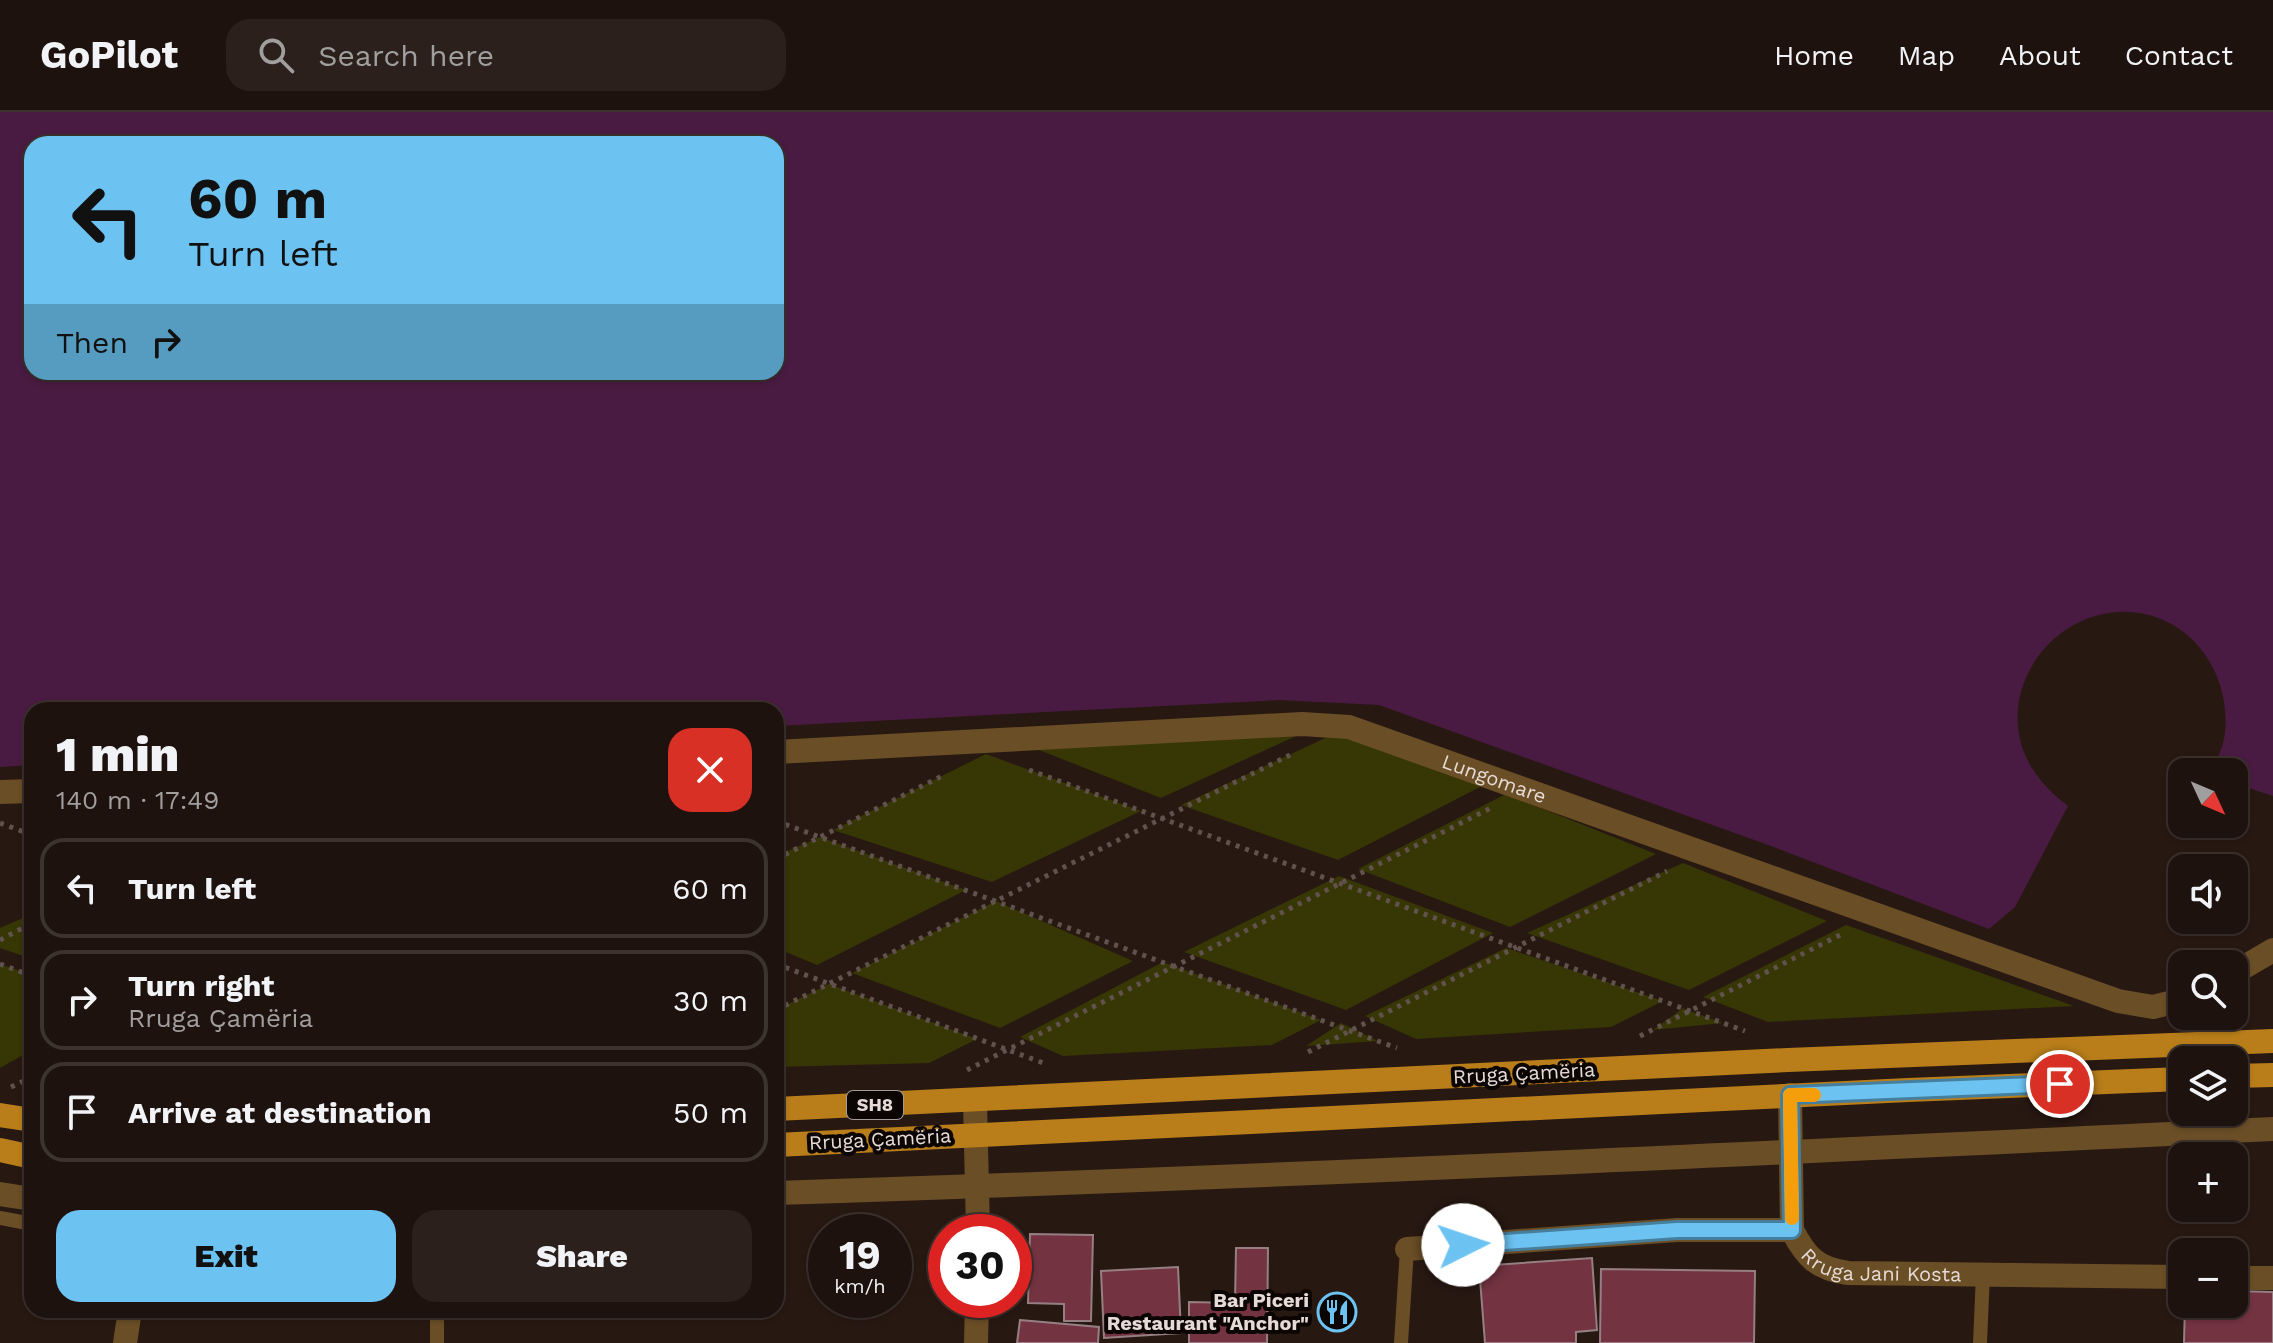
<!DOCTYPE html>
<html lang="en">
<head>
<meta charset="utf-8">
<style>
	body { margin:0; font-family:"Work Sans",sans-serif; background:#2b201c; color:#f1f3f6; height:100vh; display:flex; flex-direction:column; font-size:30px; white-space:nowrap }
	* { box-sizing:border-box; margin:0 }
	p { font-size:26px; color:#a19e9e }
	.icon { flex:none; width:44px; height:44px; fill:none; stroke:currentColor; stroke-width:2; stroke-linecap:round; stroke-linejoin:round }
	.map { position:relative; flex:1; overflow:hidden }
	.details { position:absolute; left:24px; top:590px; width:760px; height:616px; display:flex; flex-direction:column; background:#1e120e; border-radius:24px; box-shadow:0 2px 6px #0004,0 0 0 2px #3c322e }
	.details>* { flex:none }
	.guide { position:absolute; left:24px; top:24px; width:760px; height:244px; border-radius:24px; box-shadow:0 2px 6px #0004,0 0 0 2px #3c322e; background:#6cc3f2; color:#111; overflow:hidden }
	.needle { width:52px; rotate:134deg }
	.buttons { position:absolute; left:2168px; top:646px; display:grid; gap:16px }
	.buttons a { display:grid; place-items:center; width:80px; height:80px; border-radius:16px; background:#1e120e; box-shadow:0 2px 6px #0004,0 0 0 2px #3c322e; font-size:40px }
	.speed { position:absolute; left:808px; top:1102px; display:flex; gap:16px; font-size:40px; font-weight:700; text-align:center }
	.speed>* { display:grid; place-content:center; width:104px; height:104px; border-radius:50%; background:#1e120e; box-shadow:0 2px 6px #0004,0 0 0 2px #3c322e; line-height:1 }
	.speed small { font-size:20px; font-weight:400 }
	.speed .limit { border:12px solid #d22; background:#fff; color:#111 }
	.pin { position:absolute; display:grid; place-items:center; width:68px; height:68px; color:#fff; margin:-34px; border:4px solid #fff; border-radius:50%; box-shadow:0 2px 8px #0007 }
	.me { position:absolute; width:88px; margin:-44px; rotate:86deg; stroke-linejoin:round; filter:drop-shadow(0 0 6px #0008) }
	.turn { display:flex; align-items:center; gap:28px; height:168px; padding:0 32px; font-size:36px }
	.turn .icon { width:104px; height:104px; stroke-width:2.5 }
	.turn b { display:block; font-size:56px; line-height:68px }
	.then { display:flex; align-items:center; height:76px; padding:0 32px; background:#0003; gap:16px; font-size:30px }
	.round { display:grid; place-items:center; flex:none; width:84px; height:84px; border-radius:24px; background:#2b201c }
	.head { display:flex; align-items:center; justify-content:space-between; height:136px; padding:0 32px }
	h1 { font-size:48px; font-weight:800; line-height:60px }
	.cta { display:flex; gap:16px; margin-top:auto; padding:16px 32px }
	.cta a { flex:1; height:92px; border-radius:24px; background:#6cc3f2; color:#111; font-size:32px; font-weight:800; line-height:92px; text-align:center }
	.cta a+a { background:#2b201c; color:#f1f3f6 }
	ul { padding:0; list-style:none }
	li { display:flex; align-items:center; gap:24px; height:100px; margin:0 16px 12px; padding:0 16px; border:4px solid #3c322e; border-radius:24px }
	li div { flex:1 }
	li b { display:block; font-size:30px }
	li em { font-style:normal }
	header { display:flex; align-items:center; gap:48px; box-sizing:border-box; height:112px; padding:0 40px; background:#1e120e; border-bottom:2px solid #3c322e }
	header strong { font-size:38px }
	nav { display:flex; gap:44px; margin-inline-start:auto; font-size:28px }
	.search { width:560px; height:72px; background:#2b201c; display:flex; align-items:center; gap:20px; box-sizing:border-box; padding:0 28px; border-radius:24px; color:#a19e9e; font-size:30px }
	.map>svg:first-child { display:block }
	.green { fill:#373605 }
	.water { fill:#4a1b42; fill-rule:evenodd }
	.building { fill:#733341; stroke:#967f82; stroke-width:2 }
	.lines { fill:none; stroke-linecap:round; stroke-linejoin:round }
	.path { stroke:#61524d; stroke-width:5; stroke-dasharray:4 6; stroke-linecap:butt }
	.lane { stroke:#6a4e26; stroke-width:14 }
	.street { stroke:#6a4e26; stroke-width:24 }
	.primary { stroke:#b97e1a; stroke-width:24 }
	.route-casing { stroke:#467f9d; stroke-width:20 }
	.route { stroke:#6cc3f2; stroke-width:14 }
	.slow { stroke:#f59e0b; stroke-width:14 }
	.labels { text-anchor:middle; stroke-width:8; stroke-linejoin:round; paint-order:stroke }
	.shield { fill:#0b0504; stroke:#a49a97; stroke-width:2 }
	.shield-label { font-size:18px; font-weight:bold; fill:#e6dad6 }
	.street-label { font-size:20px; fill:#e6dad6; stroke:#0b0504 }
	.poi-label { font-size:20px; font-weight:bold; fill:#e6dad6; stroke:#0b0504; text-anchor:end }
</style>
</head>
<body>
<header>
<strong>GoPilot</strong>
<div class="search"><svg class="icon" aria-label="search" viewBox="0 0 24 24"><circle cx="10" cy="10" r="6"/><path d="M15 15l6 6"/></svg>Search here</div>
<nav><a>Home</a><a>Map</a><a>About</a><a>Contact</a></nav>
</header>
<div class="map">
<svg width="2273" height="1231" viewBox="0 0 2273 1231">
	<rect width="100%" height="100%" fill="#281812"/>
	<g class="green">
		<polygon points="1320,613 1161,686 1011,627"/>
		<polygon points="1336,621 1482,674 1338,748 1181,693"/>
		<polygon points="986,642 1141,699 992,770 833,718"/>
		<polygon points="1506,682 1656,742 1510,815 1358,757"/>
		<polygon points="820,725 966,778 817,853 776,836 776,744"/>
		<polygon points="1683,751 1827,809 1689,878 1527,821"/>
		<polygon points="1339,764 1493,821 1346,898 1184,840"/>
		<polygon points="996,789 1133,849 1000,916 852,861"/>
		<polygon points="32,802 32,847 0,836 0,816"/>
		<polygon points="1846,813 2074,894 1768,910 1703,885"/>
		<polygon points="1506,836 1663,889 1611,915 1416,927 1365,904"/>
		<polygon points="1163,850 1321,908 1272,933 1063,944 1020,925"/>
		<polygon points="0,852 32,863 32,938 0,956"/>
		<polygon points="829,872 977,927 929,951 776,955 776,898"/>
		<polygon points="1682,897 1682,896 1723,911 1653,918"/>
		<polygon points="1341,911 1378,929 1306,934"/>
	</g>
	<path class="water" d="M0,0H2273V684L2234,671V660H2210C2217,648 2224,634 2225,620C2230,573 2205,525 2161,507C2096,481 2025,529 2018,596C2014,638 2036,670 2068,694L2015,795L1989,817L1771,734L1379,593L1280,588L776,614V598H32V653L0,655ZM32,32H776V260H32Z"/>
	<g class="building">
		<polygon points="1030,1122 1093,1123 1091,1209 1064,1209 1064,1192 1028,1191"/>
		<polygon points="1236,1136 1268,1136 1267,1231 1189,1231 1189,1190 1235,1191"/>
		<polygon points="1592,1146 1597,1218 1576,1220 1576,1231 1485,1231 1479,1154"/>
		<polygon points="1178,1155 1181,1221 1104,1226 1101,1159"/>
		<polygon points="1601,1157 1755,1159 1754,1231 1600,1231"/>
		<polygon points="2234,1179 2273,1180 2273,1231 2184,1231 2185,1192 2234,1192"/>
		<polygon points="1020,1208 1099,1215 1098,1231 1017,1231"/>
	</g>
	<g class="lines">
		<g class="path">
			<polyline points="1029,658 1745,919"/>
			<polyline points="776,709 1397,936"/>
			<polyline points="0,711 32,723"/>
			<polyline points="776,747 946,662"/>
			<polyline points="0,828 32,811"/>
			<polyline points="0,852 32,864"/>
			<polyline points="776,852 1046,952"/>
			<polyline points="776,898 1290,643"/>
			<polyline points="1640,924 1842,822"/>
			<polyline points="1308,940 1667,759"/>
			<polyline points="967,958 1491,696"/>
			<polyline points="11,975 32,965"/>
		</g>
		<g class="lane">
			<polyline points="0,1106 32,1112"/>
			<polyline points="437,1231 437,1198"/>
			<polyline points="1401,1231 1407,1137"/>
			<polyline points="1980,1231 1983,1162"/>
		</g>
		<g class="street">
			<path id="s1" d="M776,640L1302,612L1349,615L2118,889L2153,895L2182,888"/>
			<polyline points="0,680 32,679"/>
			<polyline points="2234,861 2273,838"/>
			<polyline points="1790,983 1792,1118"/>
			<polyline points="975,989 978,1120"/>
			<path d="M776,1081C1275,1065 1774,1041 2273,1017"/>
			<polyline points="0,1082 32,1087"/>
			<path id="s2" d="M1407,1137L1677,1118H1792C1806,1145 1817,1157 1848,1161L2182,1165"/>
			<polyline points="2234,1166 2273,1166"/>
			<polyline points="125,1231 130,1198"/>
			<polyline points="976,1231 977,1188"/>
		</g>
		<g class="primary">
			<polyline points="2234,964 2273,963"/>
			<polyline points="776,997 1788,948 2273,929"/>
			<polyline points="0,1003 32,1008"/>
			<polyline points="776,1033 1908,978 2182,967"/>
			<polyline points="0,1038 32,1045"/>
		</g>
	</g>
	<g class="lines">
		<g class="route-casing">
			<polyline id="route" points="1463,1133 1677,1118 1792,1118 1790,983 2060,972"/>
		</g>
		<use href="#route" class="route"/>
		<polyline class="slow" points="1792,1106 1790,983 1814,983"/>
	</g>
	<defs>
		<g id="restaurant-ring" transform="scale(2)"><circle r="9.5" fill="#0b0504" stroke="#6cc3f2" stroke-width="1.5"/><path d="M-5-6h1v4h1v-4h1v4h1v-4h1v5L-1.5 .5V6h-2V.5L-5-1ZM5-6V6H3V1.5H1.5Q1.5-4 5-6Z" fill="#6cc3f2"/></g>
	</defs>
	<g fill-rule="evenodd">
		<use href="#restaurant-ring" x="1337" y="1200"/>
	</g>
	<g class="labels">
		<rect class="shield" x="847" y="979" width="56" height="28" rx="6"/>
		<g class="shield-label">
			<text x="875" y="999">SH8</text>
		</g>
		<g class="street-label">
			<text dy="7" stroke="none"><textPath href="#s1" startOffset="728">Lungomare</textPath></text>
			<text transform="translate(1524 961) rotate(-3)" y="7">Rruga Çamëria</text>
			<text transform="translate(880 1027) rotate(-3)" y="7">Rruga Çamëria</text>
			<text dy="7" stroke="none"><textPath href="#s2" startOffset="492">Rruga Jani Kosta</textPath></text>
		</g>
		<g class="poi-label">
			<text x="1309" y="1195">Bar Piceri<tspan x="1309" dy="23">Restaurant "Anchor"</tspan></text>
		</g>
	</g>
</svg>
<div class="buttons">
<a><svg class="needle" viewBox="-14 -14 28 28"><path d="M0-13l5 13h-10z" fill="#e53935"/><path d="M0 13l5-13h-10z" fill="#a19e9e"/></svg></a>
<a><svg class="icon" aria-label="sound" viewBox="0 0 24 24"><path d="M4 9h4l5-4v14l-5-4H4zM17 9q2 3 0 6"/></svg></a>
<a><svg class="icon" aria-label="search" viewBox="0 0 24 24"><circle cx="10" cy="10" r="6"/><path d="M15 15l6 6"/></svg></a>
<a><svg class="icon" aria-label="layers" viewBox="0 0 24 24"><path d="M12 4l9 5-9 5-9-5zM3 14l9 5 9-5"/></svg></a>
<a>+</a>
<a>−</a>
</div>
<div class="speed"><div>19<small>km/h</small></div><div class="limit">30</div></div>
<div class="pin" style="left:2060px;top:972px;background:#d93025"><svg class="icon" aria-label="arrive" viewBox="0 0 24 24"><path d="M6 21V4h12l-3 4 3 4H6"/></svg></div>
<svg class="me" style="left:1463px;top:1133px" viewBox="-20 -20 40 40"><circle r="19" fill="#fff"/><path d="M0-13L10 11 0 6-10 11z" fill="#6cc3f2"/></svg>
<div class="guide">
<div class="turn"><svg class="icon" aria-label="left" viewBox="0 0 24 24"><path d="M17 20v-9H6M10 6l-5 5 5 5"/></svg><div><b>60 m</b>Turn left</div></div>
<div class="then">Then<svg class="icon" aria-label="right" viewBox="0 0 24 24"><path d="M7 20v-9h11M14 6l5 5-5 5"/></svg></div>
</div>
<section class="details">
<div class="head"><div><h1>1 min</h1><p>140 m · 17:49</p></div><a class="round" style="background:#d93025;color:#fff"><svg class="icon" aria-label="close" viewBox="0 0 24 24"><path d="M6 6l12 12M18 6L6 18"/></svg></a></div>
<ul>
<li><svg class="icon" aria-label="left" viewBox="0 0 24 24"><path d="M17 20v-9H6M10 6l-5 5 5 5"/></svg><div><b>Turn left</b></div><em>60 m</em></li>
<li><svg class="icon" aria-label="right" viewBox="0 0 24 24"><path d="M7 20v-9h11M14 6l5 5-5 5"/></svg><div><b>Turn right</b><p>Rruga Çamëria</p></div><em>30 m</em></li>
<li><svg class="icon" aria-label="arrive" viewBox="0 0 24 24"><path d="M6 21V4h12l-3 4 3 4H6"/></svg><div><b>Arrive at destination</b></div><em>50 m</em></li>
</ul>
<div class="cta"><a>Exit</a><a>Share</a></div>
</section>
</div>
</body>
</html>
